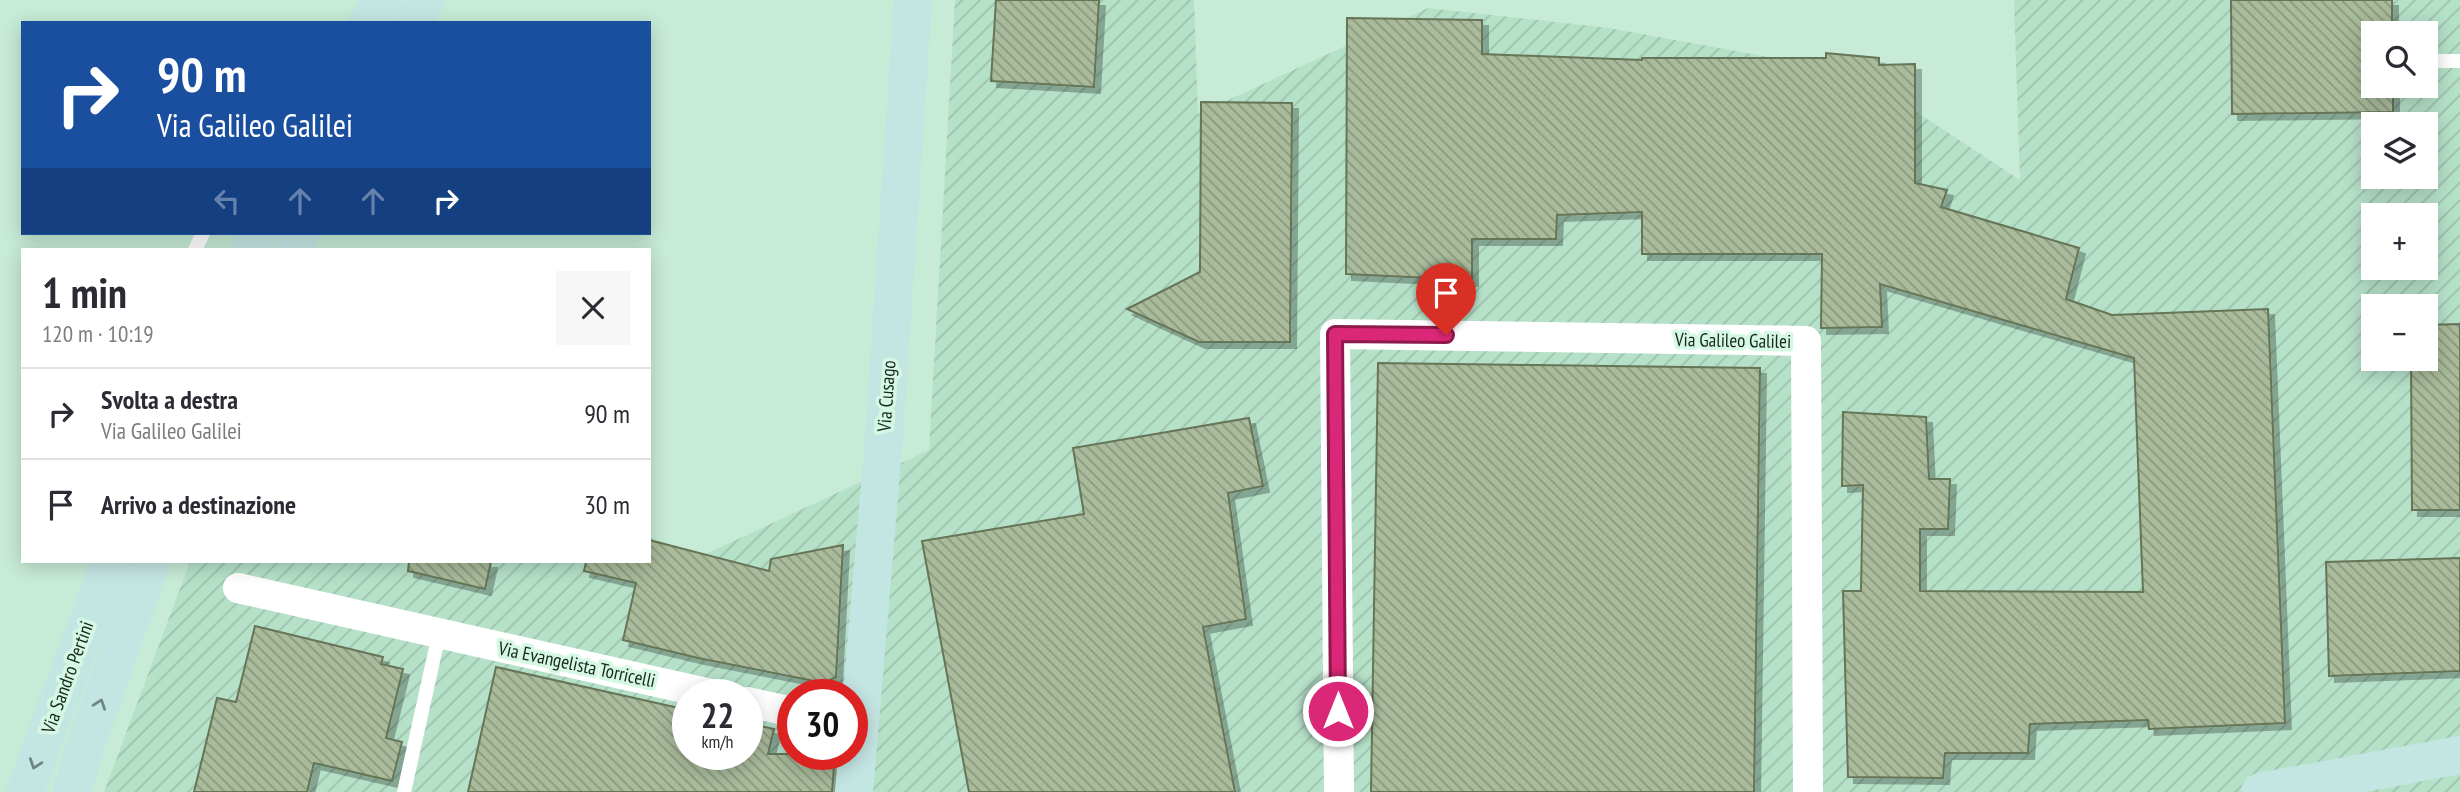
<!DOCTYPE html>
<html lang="it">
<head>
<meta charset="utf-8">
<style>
	body { margin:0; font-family:"PT Sans Narrow",sans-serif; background:#f7f7f7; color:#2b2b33; height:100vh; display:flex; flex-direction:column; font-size:26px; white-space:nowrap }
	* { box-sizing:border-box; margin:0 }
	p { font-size:23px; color:#7c7c81 }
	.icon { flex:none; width:38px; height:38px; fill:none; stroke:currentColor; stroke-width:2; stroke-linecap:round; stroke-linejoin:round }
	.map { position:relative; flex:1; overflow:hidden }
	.drawer { position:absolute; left:21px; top:248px; width:630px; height:315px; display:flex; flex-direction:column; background:#fff; border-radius:0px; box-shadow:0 4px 18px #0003 }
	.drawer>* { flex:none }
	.hud { position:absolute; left:21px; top:21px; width:630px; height:214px; border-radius:0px; box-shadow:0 4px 18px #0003; background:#1a4fa0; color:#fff; overflow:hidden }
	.buttons { position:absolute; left:2361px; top:21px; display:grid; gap:14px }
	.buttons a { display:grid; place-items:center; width:77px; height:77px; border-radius:0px; background:#fff; box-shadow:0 4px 18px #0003; font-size:35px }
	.speed { position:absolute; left:672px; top:679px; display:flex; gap:14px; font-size:35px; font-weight:700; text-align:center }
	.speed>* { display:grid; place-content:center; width:91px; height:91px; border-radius:50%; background:#fff; box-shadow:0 4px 18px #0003; line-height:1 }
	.speed small { font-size:18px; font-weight:400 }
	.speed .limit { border:10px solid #d22; background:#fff; color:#111 }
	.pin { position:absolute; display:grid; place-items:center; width:60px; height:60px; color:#fff; margin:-72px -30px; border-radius:50% 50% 50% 0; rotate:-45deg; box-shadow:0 0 7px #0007 }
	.pin .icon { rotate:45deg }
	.me { position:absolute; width:77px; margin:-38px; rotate:0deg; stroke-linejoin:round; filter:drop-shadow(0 0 5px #0008) }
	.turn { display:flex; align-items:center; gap:24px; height:147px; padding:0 21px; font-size:32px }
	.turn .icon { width:91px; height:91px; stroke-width:2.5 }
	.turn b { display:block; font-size:49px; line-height:60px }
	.lanes { display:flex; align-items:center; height:66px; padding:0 21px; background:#0003; justify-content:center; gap:35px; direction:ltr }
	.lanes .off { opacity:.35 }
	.round { display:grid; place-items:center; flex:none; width:74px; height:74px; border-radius:0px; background:#f7f7f7 }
	.overview { display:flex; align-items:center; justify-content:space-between; height:119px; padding:0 21px }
	h1 { font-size:42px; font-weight:700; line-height:52px }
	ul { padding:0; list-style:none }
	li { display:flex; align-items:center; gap:21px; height:91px; padding:0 21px; border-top:2px solid #e1e1e2 }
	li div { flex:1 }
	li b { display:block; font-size:26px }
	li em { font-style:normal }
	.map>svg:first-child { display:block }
	.industrial { fill:url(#industrial-furrows); fill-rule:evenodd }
	.building { fill:url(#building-back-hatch); stroke:#657457; stroke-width:2; filter:url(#shadow) }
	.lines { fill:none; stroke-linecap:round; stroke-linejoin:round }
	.lane { stroke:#fff; stroke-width:14 }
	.street { stroke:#fff; stroke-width:30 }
	.secondary { stroke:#c4e6e3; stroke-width:38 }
	.oneway { stroke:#6e8680 }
	.route-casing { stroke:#8e194d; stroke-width:18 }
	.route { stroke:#db2777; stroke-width:12 }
	.labels { text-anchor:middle; stroke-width:7; stroke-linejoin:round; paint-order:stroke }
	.street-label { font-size:19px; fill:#18261e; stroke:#d4f8e3 }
</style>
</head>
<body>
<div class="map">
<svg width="2460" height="792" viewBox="0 0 2460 792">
	<defs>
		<pattern id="industrial-furrows" width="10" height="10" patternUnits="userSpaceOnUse" patternTransform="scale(1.75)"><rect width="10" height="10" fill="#b6e1c9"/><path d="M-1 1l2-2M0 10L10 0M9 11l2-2" fill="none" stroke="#9cc1ac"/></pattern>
		<pattern id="building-back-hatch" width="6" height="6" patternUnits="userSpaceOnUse" patternTransform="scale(1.75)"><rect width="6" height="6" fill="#a9bb9b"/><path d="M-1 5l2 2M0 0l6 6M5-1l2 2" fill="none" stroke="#89987e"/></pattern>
		<filter id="shadow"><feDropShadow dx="6" dy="6" stdDeviation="0" flood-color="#0004"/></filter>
	</defs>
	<rect width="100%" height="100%" fill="#c7ebd6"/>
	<path class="industrial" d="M955,0H1194L1198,114L1428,8L1609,28L1857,73L2020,180L2014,0H2460V792H104L190,562H649V537L702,556L929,450ZM2373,33H2426V86H2373ZM2373,124H2426V177H2373ZM2373,215H2426V268H2373ZM2373,306H2426V359H2373ZM688,695H747V754H688ZM793,695H852V754H793Z"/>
	<g class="building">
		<polygon points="996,0 1099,0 1094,87 991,81"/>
		<polygon points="2231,0 2392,0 2392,33 2373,33 2373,86 2393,86 2393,112 2232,114"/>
		<polygon points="1347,18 1482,20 1482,54 1642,60 1642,58 1826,58 1826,53 1879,58 1879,65 1915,64 1915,183 1947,190 1941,207 2079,248 2066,299 2112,315 2268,309 2285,723 2149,729 2148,720 2030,724 2028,753 1945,753 1943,778 1848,777 1843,591 1861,591 1863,485 1842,486 1843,412 1926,417 1929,479 1950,479 1948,529 1920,529 1920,591 2143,592 2134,358 1880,284 1882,327 1821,328 1822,254 1642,254 1642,212 1557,215 1556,239 1472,239 1472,280 1346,274"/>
		<polygon points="1201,102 1292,103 1290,342 1199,342 1127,309 1200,272"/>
		<polygon points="2460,324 2460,510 2412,510 2411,359 2426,359 2426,325"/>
		<polygon points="1378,363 1760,368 1754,792 1371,792"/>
		<polygon points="1249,418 1263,486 1228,493 1246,619 1203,627 1235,792 969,792 922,541 1084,514 1073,448"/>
		<polygon points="649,540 769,571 771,559 843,545 836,677 824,683 698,658 623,640 636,583 584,571 586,562 649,562"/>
		<polygon points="2460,558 2460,671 2329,676 2326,562"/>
		<polygon points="409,562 491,562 485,589 408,571"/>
		<polygon points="255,626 383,657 381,664 403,669 386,738 402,742 392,781 314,763 307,792 194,792 217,698 236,702"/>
		<polygon points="496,667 688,710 688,754 747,754 747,723 774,729 768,754 835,754 832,792 468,792"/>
	</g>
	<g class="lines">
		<g class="lane">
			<polyline points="2434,61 2460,61"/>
			<polyline points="195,250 203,233"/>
			<polyline points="404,792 439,634"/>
		</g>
		<g class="street">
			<polyline points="238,588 715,695"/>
			<polyline points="747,702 793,712"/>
			<polyline points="1339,792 1335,334 1806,341 1808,792"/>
		</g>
		<g class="secondary">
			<polyline points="368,23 381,0"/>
			<polyline points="412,23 425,0"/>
			<polyline points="249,250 257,233"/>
			<polyline points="293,250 301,233"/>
			<polyline points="25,792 110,562"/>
			<polyline points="72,792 87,741 151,562"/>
			<polyline points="854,792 884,437 913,0"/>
			<polyline points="2260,792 2460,755"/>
		</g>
	</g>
	<defs><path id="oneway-chevron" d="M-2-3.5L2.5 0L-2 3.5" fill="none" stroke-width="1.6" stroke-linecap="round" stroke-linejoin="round" transform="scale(1.75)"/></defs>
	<g class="oneway">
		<use href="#oneway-chevron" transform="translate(100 704) rotate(-71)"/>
		<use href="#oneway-chevron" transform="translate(35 764) rotate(109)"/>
	</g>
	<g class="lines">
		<g class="route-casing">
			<polyline id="route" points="1338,711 1335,334 1446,335"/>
		</g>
		<use href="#route" class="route"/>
	</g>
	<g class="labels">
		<g class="street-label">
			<text transform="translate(1733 340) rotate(1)" y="7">Via Galileo Galilei</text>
			<text transform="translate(886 396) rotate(-86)" y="7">Via Cusago</text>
			<text transform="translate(577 664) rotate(12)" y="7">Via Evangelista Torricelli</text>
			<text transform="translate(67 677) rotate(-70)" y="7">Via Sandro Pertini</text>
		</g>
	</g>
</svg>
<div class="buttons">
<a><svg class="icon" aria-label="search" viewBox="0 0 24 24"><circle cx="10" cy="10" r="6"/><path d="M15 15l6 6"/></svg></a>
<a><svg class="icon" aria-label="layers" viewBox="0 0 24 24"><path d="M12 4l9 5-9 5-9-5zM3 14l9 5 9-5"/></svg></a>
<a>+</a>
<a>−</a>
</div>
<div class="speed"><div>22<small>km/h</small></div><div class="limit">30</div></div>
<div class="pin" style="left:1446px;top:335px;background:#d93025"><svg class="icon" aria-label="arrive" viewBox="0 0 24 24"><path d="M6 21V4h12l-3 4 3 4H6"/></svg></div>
<svg class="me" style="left:1338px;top:711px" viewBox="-20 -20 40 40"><circle r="17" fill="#db2777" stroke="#fff" stroke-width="3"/><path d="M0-11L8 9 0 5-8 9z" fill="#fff"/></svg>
<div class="hud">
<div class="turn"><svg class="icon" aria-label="right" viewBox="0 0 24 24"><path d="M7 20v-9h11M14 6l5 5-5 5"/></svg><div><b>90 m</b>Via Galileo Galilei</div></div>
<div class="lanes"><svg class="icon off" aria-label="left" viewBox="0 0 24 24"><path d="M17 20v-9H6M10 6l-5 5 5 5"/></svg><svg class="icon off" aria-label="ahead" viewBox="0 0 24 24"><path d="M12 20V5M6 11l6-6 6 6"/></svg><svg class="icon off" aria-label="ahead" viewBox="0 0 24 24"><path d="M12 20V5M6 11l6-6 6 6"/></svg><svg class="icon" aria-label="right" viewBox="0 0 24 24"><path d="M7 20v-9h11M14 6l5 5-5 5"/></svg></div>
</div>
<section class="drawer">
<div class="overview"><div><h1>1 min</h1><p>120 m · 10:19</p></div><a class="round"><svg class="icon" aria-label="close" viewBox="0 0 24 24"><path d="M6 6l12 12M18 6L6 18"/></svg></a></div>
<ul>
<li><svg class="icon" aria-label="right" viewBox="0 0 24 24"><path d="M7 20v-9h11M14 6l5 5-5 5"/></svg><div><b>Svolta a destra</b><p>Via Galileo Galilei</p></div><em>90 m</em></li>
<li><svg class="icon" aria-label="arrive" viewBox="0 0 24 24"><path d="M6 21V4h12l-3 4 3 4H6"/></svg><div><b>Arrivo a destinazione</b></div><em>30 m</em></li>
</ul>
</section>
</div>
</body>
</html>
